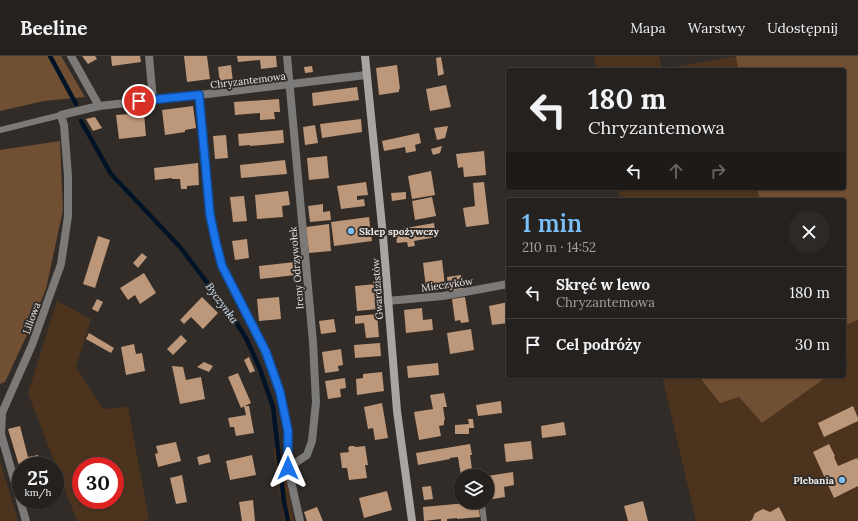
<!DOCTYPE html>
<html lang="pl">
<head>
<meta charset="utf-8">
<style>
	body { margin:0; font-family:Lora,serif; background:#2d2927; color:#f1f3f6; height:100vh; display:flex; flex-direction:column; font-size:15px; white-space:nowrap }
	* { box-sizing:border-box; margin:0 }
	p { font-size:13px; color:#a3a3a4 }
	.icon { flex:none; width:22px; height:22px; fill:none; stroke:currentColor; stroke-width:2; stroke-linecap:round; stroke-linejoin:round }
	.map { position:relative; flex:1; overflow:hidden }
	.details { position:absolute; left:506px; top:142px; width:340px; height:180px; display:flex; flex-direction:column; background:#25211e; border-radius:4px; box-shadow:0 1px 3px #0004,0 0 0 1px #423e3c }
	.details>* { flex:none }
	.top-card { position:absolute; left:506px; top:12px; width:340px; height:122px; border-radius:4px; box-shadow:0 1px 3px #0004,0 0 0 1px #423e3c; background:#25211e; color:#f1f3f6; overflow:hidden }
	.fabs { position:absolute; left:454px; top:413px; display:grid; gap:8px }
	.fabs a { display:grid; place-items:center; width:40px; height:40px; border-radius:50%; background:#25211e; box-shadow:0 1px 3px #0004,0 0 0 1px #423e3c; font-size:20px }
	.speed { position:absolute; left:12px; top:401px; display:flex; gap:8px; font-size:20px; font-weight:700; text-align:center }
	.speed>* { display:grid; place-content:center; width:52px; height:52px; border-radius:50%; background:#25211e; box-shadow:0 1px 3px #0004,0 0 0 1px #423e3c; line-height:1 }
	.speed small { font-size:10px; font-weight:400 }
	.speed .limit { border:6px solid #d22; background:#fff; color:#111 }
	.pin { position:absolute; display:grid; place-items:center; width:34px; height:34px; color:#fff; margin:-17px; border:2px solid #fff; border-radius:50%; box-shadow:0 1px 4px #0007 }
	.me { position:absolute; width:44px; margin:-22px; rotate:0deg; stroke-linejoin:round; filter:drop-shadow(0 0 3px #0008) }
	.turn { display:flex; align-items:center; gap:14px; height:84px; padding:0 16px; font-size:18px }
	.turn .icon { width:52px; height:52px; stroke-width:2.5 }
	.turn b { display:block; font-size:28px; line-height:34px }
	.lanes { display:flex; align-items:center; height:38px; padding:0 16px; background:#0003; justify-content:center; gap:20px; direction:ltr }
	.lanes .off { opacity:.35 }
	.round { display:grid; place-items:center; flex:none; width:42px; height:42px; border-radius:21px; background:#2d2927 }
	.headline { display:flex; align-items:center; justify-content:space-between; height:68px; padding:0 16px }
	h1 { font-size:24px; font-weight:600; line-height:30px; color:#7abff8 }
	ul { padding:0; list-style:none }
	li { display:flex; align-items:center; gap:12px; height:52px; padding:0 16px; border-top:1px solid #423e3c }
	li div { flex:1 }
	li b { display:block; font-size:15px }
	li em { font-style:normal }
	header { display:flex; align-items:center; gap:24px; box-sizing:border-box; height:56px; padding:0 20px; background:#25211e; border-bottom:1px solid #423e3c }
	header strong { font-size:19px }
	nav { display:flex; gap:22px; margin-inline-start:auto; font-size:14px }
	.map>svg:first-child { display:block }
	.green { fill:#4c331d; fill-rule:evenodd }
	.forest { fill:#714f33 }
	.lines { fill:none; stroke-linecap:round; stroke-linejoin:round }
	.stream { stroke:#001326; stroke-width:4.5 }
	.building { fill:#bd9779 }
	.lane { stroke:#7c7a78; stroke-width:6 }
	.street { stroke:#7c7a78; stroke-width:8 }
	.secondary { stroke:#a9a5a2; stroke-width:8 }
	.route-casing { stroke:#114b97; stroke-width:10 }
	.route { stroke:#1a73e8; stroke-width:7 }
	.poi-dot { fill:#7abff8; stroke:#312c28; stroke-width:1.5 }
	.labels { text-anchor:middle; stroke-width:4; stroke-linejoin:round; paint-order:stroke }
	.street-label { font-size:10px; fill:#ece8e6; stroke:#312c28 }
	.poi-label { font-size:10px; font-weight:bold; fill:#ece8e6; stroke:#312c28; text-anchor:start }
	.water-label { font-size:11px; font-style:italic; fill:#cee5f9; stroke:#312c28 }
</style>
</head>
<body>
<header>
<strong>Beeline</strong>
<nav><a>Mapa</a><a>Warstwy</a><a>Udostępnij</a></nav>
</header>
<div class="map">
<svg width="858" height="465" viewBox="0 0 858 465">
	<rect width="100%" height="100%" fill="#312c28"/>
	<g class="green">
		<polygon points="594,0 659,0 662,13 736,0 738,14 596,14"/>
		<polygon points="618,132 757,132 760,144 620,144"/>
		<path d="M57,245L91,263L76,311L103,353L128,351L149,464L142,465H77L28,337ZM81,410H115V444H81Z"/>
		<polygon points="858,264 858,465 696,465 662,320 708,320 701,323 739,341 762,367 828,320 844,320 844,309 848,306 844,294 844,270"/>
		<polygon points="273,392 280,393 284,416 286,417 294,465 284,465"/>
		<polygon points="0,405 18,465 0,465"/>
	</g>
	<g class="forest">
		<polygon points="0,0 61,0 85,41 44,45 0,55"/>
		<polygon points="736,0 858,0 858,264 844,270 844,144 760,144 757,132 844,132 844,14 738,14"/>
		<polygon points="60,85 63,154 46,233 26,281 5,326 0,328 0,94"/>
		<polygon points="708,320 828,320 762,367 739,341 720,347 701,323"/>
	</g>
	<g class="lines">
		<g class="stream">
			<polyline points="50,0 76,48"/>
			<polyline points="81,65 111,118 180,191 231,258 246,282 260,313 273,351 284,446 288,465"/>
		</g>
	</g>
	<g class="building">
		<polygon points="82,0 95,0 97,3 88,8"/>
		<polygon points="111,0 140,0 141,6 112,10"/>
		<polygon points="184,0 207,0 210,23 187,26"/>
		<polygon points="237,0 276,0 277,11 261,13 260,4 238,6"/>
		<polygon points="441,1 444,18 438,20 436,2"/>
		<polygon points="231,9 233,26 220,28 218,11"/>
		<polygon points="397,9 400,33 399,33 399,36 379,39 376,12"/>
		<polygon points="312,10 313,16 305,17 304,11"/>
		<polygon points="446,29 451,51 430,55 426,33"/>
		<polygon points="357,31 359,44 313,50 312,37"/>
		<polygon points="279,43 280,56 274,56 275,63 260,64 260,57 235,59 234,46"/>
		<polygon points="193,50 196,72 185,74 185,76 165,79 162,54"/>
		<polygon points="144,57 146,80 119,83 116,59"/>
		<polygon points="95,61 102,72 93,75 86,63"/>
		<polygon points="361,63 362,76 322,82 320,68"/>
		<polygon points="315,69 318,87 305,89 303,71"/>
		<polygon points="448,70 445,82 437,84 434,72"/>
		<polygon points="283,74 284,87 250,90 250,89 239,90 238,78"/>
		<polygon points="419,77 421,87 415,89 416,95 406,97 405,91 384,95 382,85"/>
		<polygon points="226,79 228,102 215,103 213,80"/>
		<polygon points="442,90 440,97 433,99 431,93"/>
		<polygon points="484,95 486,119 464,121 463,111 458,112 456,98"/>
		<polygon points="327,100 329,122 309,124 307,102"/>
		<polygon points="285,104 287,118 241,122 240,109"/>
		<polygon points="198,107 199,129 187,130 187,133 181,133 180,123 172,123 172,122 155,124 154,112"/>
		<polygon points="431,115 435,139 412,143 408,120"/>
		<polygon points="366,126 368,139 357,140 357,144 364,143 365,150 341,153 337,130"/>
		<polygon points="484,126 489,168 466,171 463,152 475,150 473,127"/>
		<polygon points="288,135 290,149 282,150 283,161 257,163 255,139"/>
		<polygon points="406,136 406,143 392,145 391,137"/>
		<polygon points="244,140 247,165 233,166 230,141"/>
		<polygon points="432,141 436,160 415,164 412,145"/>
		<polygon points="323,148 323,156 330,155 331,164 310,166 308,150"/>
		<polygon points="369,161 372,185 334,190 331,166"/>
		<polygon points="434,167 436,181 414,185 415,190 408,191 407,186 397,187 395,174"/>
		<polygon points="329,168 331,195 309,197 306,171"/>
		<polygon points="98,180 110,184 95,232 83,228"/>
		<polygon points="247,183 249,202 235,204 232,185"/>
		<polygon points="142,197 147,201 138,212 133,207"/>
		<polygon points="442,204 445,230 426,232 423,207"/>
		<polygon points="295,206 296,219 260,223 259,210"/>
		<polygon points="144,217 156,237 140,248 135,239 128,244 120,232"/>
		<polygon points="461,219 463,234 449,236 447,221"/>
		<polygon points="376,228 378,253 357,255 355,230"/>
		<polygon points="202,241 218,257 203,273 191,261 184,268 180,264"/>
		<polygon points="279,241 281,263 259,265 257,243"/>
		<polygon points="465,241 469,266 461,267 460,264 455,265 452,243"/>
		<polygon points="97,243 103,246 98,256 92,253"/>
		<polygon points="508,246 508,267 492,269 489,250"/>
		<polygon points="422,252 423,264 432,263 433,274 406,277 404,254"/>
		<polygon points="377,258 379,281 366,282 364,267 355,268 355,260"/>
		<polygon points="334,263 336,276 321,278 319,265"/>
		<polygon points="471,273 474,294 450,298 447,277"/>
		<polygon points="89,277 114,292 111,297 86,283"/>
		<polygon points="181,279 187,285 173,299 167,293"/>
		<polygon points="380,287 381,300 355,302 354,289"/>
		<polygon points="134,288 136,298 142,297 145,315 126,319 121,291"/>
		<polygon points="341,293 343,309 338,310 339,315 325,317 322,296"/>
		<polygon points="249,301 255,315 250,317 244,304"/>
		<polygon points="204,306 213,310 209,316 197,311"/>
		<polygon points="438,307 439,319 408,322 407,310"/>
		<polygon points="172,310 183,311 186,324 201,321 205,343 180,348"/>
		<polygon points="382,316 384,335 357,339 356,323 363,322 363,318"/>
		<polygon points="238,317 251,347 241,352 228,321"/>
		<polygon points="345,322 346,332 340,333 341,341 328,343 325,325"/>
		<polygon points="444,337 447,351 443,351 445,364 444,364 444,369 439,370 441,380 419,384 414,356 433,353 430,339"/>
		<polygon points="501,345 502,357 478,360 476,349"/>
		<polygon points="382,347 388,382 375,384 373,372 368,373 364,351"/>
		<polygon points="244,350 249,350 254,377 236,380 234,371 230,371 228,362 246,359"/>
		<polygon points="853,350 858,362 858,365 824,381 818,367"/>
		<polygon points="468,363 473,363 474,372 469,372 469,378 455,378 455,369 469,368"/>
		<polygon points="564,366 566,379 542,382 541,370"/>
		<polygon points="20,370 28,401 38,399 42,410 21,410 21,416 8,373"/>
		<polygon points="531,385 533,403 506,406 504,388"/>
		<polygon points="176,386 181,405 158,411 155,398 158,397 156,390"/>
		<polygon points="470,388 472,399 470,399 473,420 461,420 458,401 450,402 450,403 418,409 416,397"/>
		<polygon points="829,388 835,400 834,401 838,410 857,402 858,404 858,430 834,442 813,396"/>
		<polygon points="350,390 354,390 356,391 365,390 368,409 365,409 367,422 349,424 347,412 342,412 340,397 349,396 348,392"/>
		<polygon points="209,398 211,406 199,409 197,401"/>
		<polygon points="252,399 256,419 230,424 226,405"/>
		<polygon points="513,416 514,429 504,431 505,441 487,444 487,420"/>
		<polygon points="182,419 187,446 176,448 170,422"/>
		<polygon points="431,430 433,443 424,444 422,431"/>
		<polygon points="387,435 392,454 364,462 359,442"/>
		<polygon points="253,444 255,465 242,465 239,446"/>
		<polygon points="643,445 648,465 628,465 624,450"/>
		<polygon points="478,446 480,461 457,463 457,462 447,463 447,465 441,465 441,463 424,465 423,451"/>
		<polygon points="317,451 323,465 307,465 304,456"/>
		<polygon points="779,451 786,465 750,465 752,464 755,457 763,453 770,456"/>
	</g>
	<g class="lines">
		<g class="lane">
			<polyline points="0,74 61,59"/>
			<polyline points="482,449 484,465"/>
		</g>
		<g class="street">
			<polyline points="71,0 99,50"/>
			<polyline points="149,0 153,44"/>
			<polyline points="287,0 313,286 316,346 312,385 307,399 288,412"/>
			<polyline points="199,39 210,159 216,187 222,210 265,296 280,336 288,375 288,412 300,465"/>
			<polyline points="387,245 443,240 508,228"/>
			<polyline points="26,465 1,378 2,357 32,289 61,208 68,160 68,120 64,69 61,59 99,50 199,39 366,19"/>
		</g>
		<polyline class="secondary" points="365,0 383,180 397,355 412,465"/>
	</g>
	<g class="lines">
		<g class="route-casing">
			<polyline id="route" points="139,45 199,39 210,159 216,187 222,210 266,296 280,336 288,375 288,412"/>
		</g>
		<use href="#route" class="route"/>
	</g>
	<g class="poi-dot">
		<circle cx="351" cy="175" r="4"/>
		<circle cx="842" cy="424" r="4"/>
	</g>
	<g class="labels">
		<g class="street-label">
			<text transform="translate(248 24) rotate(-7)" y="4">Chryzantemowa</text>
			<text transform="translate(296 212) rotate(-95)" y="4">Ireny Odrzywołek</text>
			<text transform="translate(447 228) rotate(-8)" y="4">Mieczyków</text>
			<text transform="translate(377 233) rotate(-94)" y="4">Gwardzistów</text>
			<text transform="translate(31 262) rotate(-70)" y="4">Liliowa</text>
		</g>
		<g class="poi-label">
			<text x="359" y="179">Sklep spożywczy</text>
			<text x="834" y="428" text-anchor="end">Plebania</text>
		</g>
		<g class="water-label">
			<text transform="translate(222 247) rotate(54)" y="4">Byczynka</text>
		</g>
	</g>
</svg>
<div class="fabs">
<a><svg class="icon" aria-label="layers" viewBox="0 0 24 24"><path d="M12 4l9 5-9 5-9-5zM3 14l9 5 9-5"/></svg></a>
</div>
<div class="speed"><div>25<small>km/h</small></div><div class="limit">30</div></div>
<div class="pin" style="left:139px;top:45px;background:#d93025"><svg class="icon" aria-label="arrive" viewBox="0 0 24 24"><path d="M6 21V4h12l-3 4 3 4H6"/></svg></div>
<svg class="me" style="left:288px;top:412px" viewBox="-20 -20 40 40"><path d="M0-17L14 15 0 8-14 15z" fill="#1a73e8" stroke="#fff" stroke-width="4"/></svg>
<div class="top-card">
<div class="turn"><svg class="icon" aria-label="left" viewBox="0 0 24 24"><path d="M17 20v-9H6M10 6l-5 5 5 5"/></svg><div><b>180 m</b>Chryzantemowa</div></div>
<div class="lanes"><svg class="icon" aria-label="left" viewBox="0 0 24 24"><path d="M17 20v-9H6M10 6l-5 5 5 5"/></svg><svg class="icon off" aria-label="ahead" viewBox="0 0 24 24"><path d="M12 20V5M6 11l6-6 6 6"/></svg><svg class="icon off" aria-label="right" viewBox="0 0 24 24"><path d="M7 20v-9h11M14 6l5 5-5 5"/></svg></div>
</div>
<section class="details">
<div class="headline"><div><h1>1 min</h1><p>210 m · 14:52</p></div><a class="round"><svg class="icon" aria-label="close" viewBox="0 0 24 24"><path d="M6 6l12 12M18 6L6 18"/></svg></a></div>
<ul>
<li><svg class="icon" aria-label="left" viewBox="0 0 24 24"><path d="M17 20v-9H6M10 6l-5 5 5 5"/></svg><div><b>Skręć w lewo</b><p>Chryzantemowa</p></div><em>180 m</em></li>
<li><svg class="icon" aria-label="arrive" viewBox="0 0 24 24"><path d="M6 21V4h12l-3 4 3 4H6"/></svg><div><b>Cel podróży</b></div><em>30 m</em></li>
</ul>
</section>
</div>
</body>
</html>
